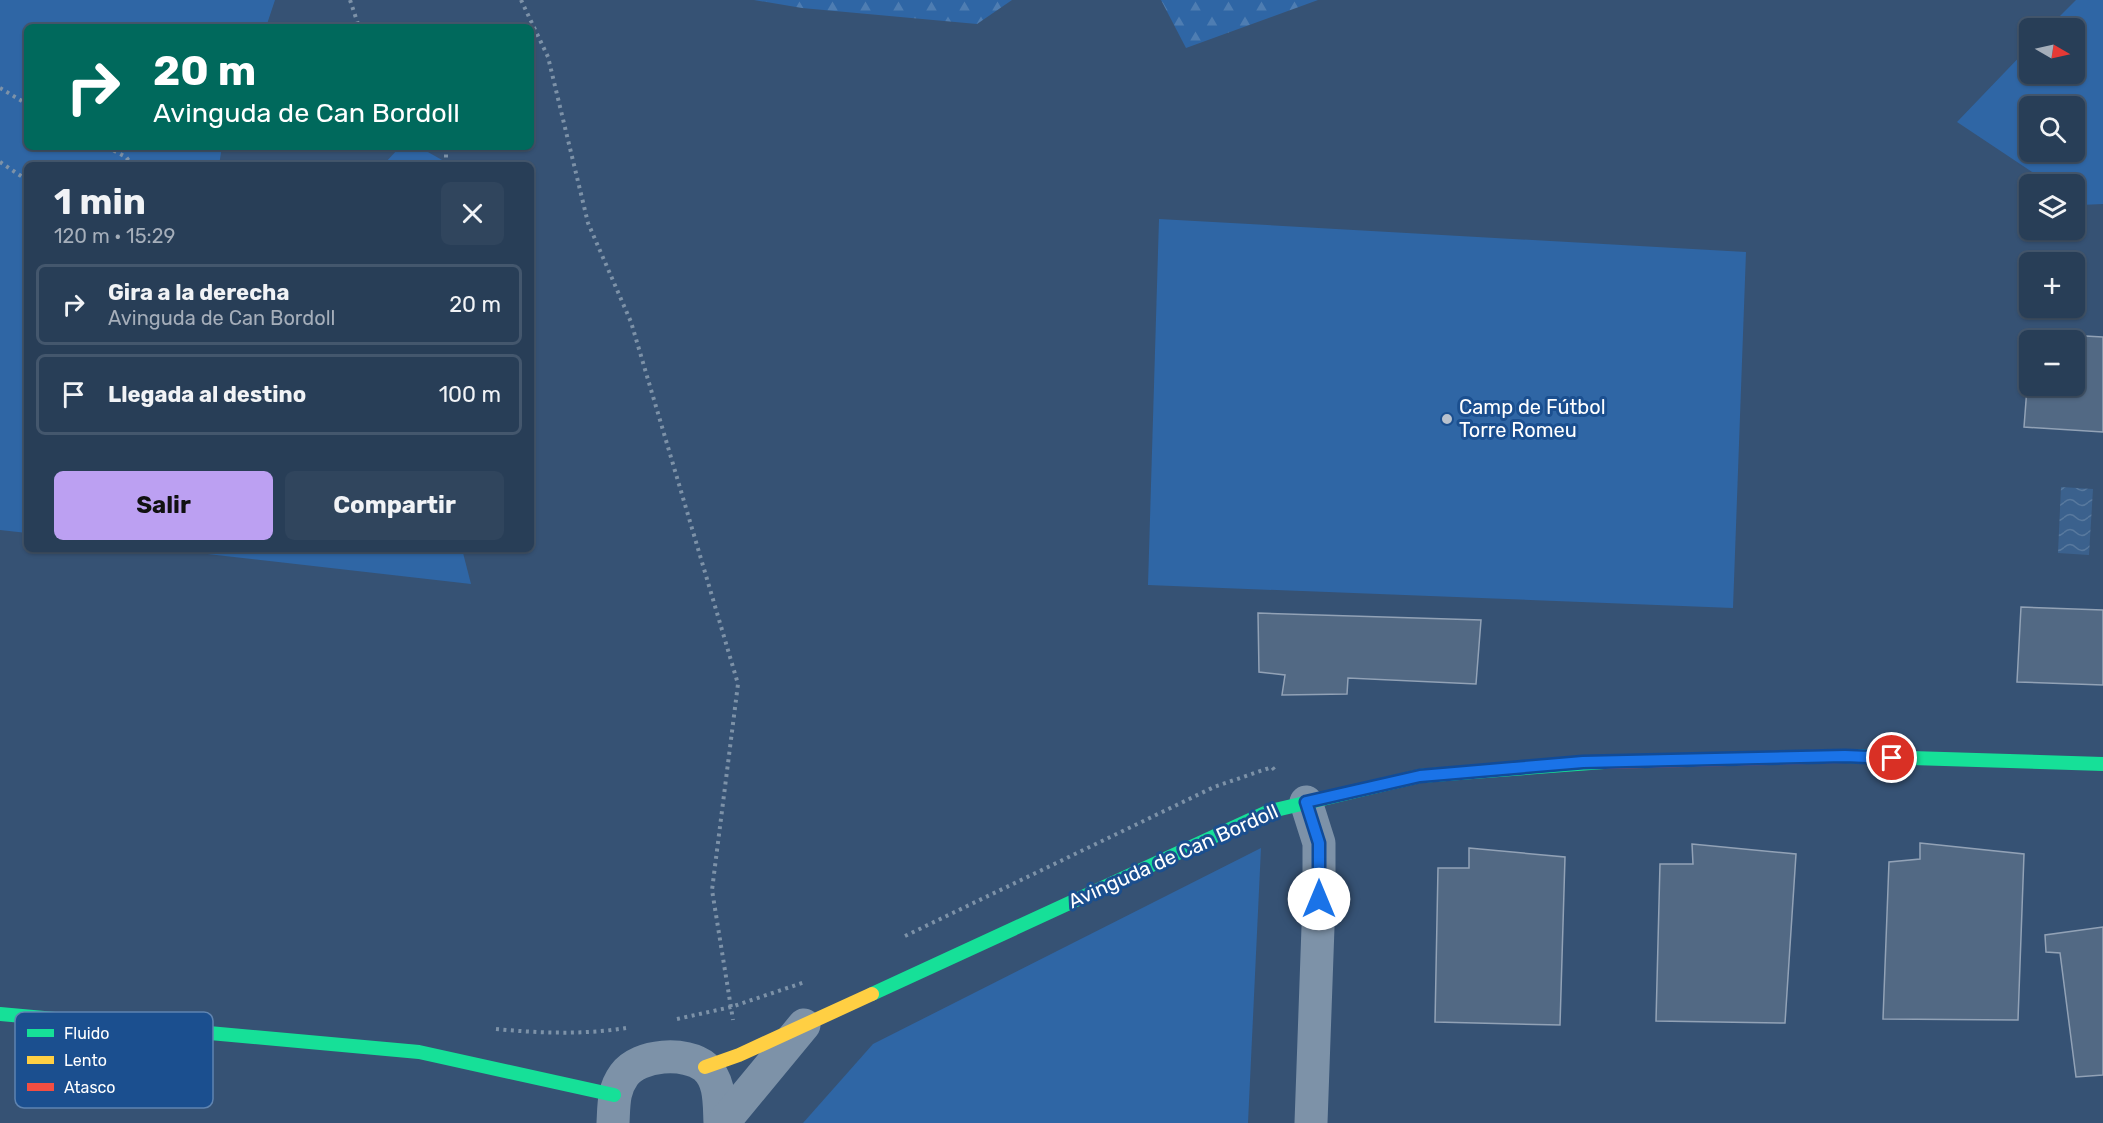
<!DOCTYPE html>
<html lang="es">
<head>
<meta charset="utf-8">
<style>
	body { margin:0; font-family:Rubik,sans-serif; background:#30455d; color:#f1f3f6; height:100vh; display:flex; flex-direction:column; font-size:22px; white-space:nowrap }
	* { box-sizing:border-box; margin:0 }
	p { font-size:20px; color:#a5aeba }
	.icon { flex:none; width:33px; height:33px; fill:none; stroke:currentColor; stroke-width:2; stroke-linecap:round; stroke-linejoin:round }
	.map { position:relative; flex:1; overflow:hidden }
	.details { position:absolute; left:24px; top:162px; width:510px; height:390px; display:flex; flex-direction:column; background:#283e57; border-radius:9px; box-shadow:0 2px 4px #0004,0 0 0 2px #44576d }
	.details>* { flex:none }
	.guide { position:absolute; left:24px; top:24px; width:510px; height:126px; border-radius:9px; box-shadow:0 2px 4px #0004,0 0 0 2px #44576d; background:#00695c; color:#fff; overflow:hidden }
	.needle { width:39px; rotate:99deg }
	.tools { position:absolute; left:2019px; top:18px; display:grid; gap:12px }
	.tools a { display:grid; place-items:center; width:66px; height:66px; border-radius:9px; background:#283e57; box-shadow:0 2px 4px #0004,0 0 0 2px #44576d; font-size:30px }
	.pin { position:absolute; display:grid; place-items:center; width:51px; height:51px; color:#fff; margin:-26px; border:3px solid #fff; border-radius:50%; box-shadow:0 2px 6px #0007 }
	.me { position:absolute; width:66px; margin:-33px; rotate:0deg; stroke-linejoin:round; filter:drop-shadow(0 0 4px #0008) }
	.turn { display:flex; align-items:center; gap:21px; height:126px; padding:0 30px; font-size:27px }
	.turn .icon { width:78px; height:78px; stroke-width:2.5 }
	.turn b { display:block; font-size:42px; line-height:51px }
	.round { display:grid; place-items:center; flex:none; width:63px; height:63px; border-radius:9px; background:#30455d }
	.head { display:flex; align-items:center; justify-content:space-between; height:102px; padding:0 30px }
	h1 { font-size:36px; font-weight:700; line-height:45px }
	.action { display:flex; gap:12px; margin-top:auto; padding:12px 30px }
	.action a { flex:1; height:69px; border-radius:9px; background:#bca0f2; color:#111; font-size:24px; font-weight:700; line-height:69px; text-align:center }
	.action a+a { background:#30455d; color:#f1f3f6 }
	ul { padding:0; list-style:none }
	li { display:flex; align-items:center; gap:18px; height:81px; margin:0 12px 9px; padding:0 18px; border:3px solid #44576d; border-radius:9px }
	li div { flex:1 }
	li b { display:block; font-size:22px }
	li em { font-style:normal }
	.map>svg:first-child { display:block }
	.green { fill:#2f66a5; fill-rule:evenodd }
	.forest { fill:url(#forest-firs) }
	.water { fill:url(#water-waves) }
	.building { fill:#526984; stroke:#92a2b6; stroke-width:1.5 }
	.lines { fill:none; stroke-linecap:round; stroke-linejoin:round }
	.path { stroke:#7d92a8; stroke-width:4; stroke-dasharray:3 4.5; stroke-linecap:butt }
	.street { stroke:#7d92a8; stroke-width:33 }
	.fast { stroke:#16e098; stroke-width:14 }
	.slow { stroke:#ffcf43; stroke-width:14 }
	.jam { stroke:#f24e42; stroke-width:14 }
	.route-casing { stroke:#114b97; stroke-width:15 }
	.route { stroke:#1a73e8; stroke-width:10 }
	.poi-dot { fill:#b9c2ce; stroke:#1b4f8f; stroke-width:2 }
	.labels { text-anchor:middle; stroke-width:6; stroke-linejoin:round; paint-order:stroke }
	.poi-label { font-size:20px; fill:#fff; stroke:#1b4f8f; text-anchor:start }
	.street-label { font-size:20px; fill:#fff; stroke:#1b4f8f }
	.key { fill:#1b4f8f; stroke:#5f84b1; stroke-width:1.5 }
	.key-label { font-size:16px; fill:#fff }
</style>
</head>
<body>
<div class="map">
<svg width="2103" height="1123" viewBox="0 0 2103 1123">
	<defs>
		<pattern id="forest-firs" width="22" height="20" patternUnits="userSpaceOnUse" patternTransform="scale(1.5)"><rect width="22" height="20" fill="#2f66a5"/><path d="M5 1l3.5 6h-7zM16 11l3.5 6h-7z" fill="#4e7db2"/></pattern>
		<pattern id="water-waves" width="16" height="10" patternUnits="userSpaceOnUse" patternTransform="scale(1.5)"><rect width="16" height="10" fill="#3b618d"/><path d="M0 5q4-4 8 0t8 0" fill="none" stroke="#58799e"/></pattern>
	</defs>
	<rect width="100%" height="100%" fill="#365274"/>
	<g class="green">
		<polygon points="0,0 275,0 266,27 27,27 27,147 222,147 219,165 27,165 27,533 0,530"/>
		<path d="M2076,0H2103V204L2080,205L2075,201L2074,184H2050L1957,122L2029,47L2030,74H2074V28H2048ZM2030,106H2074V152H2030Z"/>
		<polygon points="400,147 419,147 451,165 383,165"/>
		<polygon points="1159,219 1746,252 1733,608 1148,585"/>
		<polygon points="163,549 462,549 471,584"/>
		<polygon points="1261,848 1248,1123 803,1123 873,1044"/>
	</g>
	<g class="forest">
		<polygon points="754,0 1012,0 977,24 802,8"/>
		<polygon points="1161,0 1318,0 1186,48"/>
	</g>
	<polygon class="water" points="2061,487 2093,489 2089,555 2058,553"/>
	<g class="building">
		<polygon points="2031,333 2103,337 2103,432 2024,427 2030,349 2030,386 2074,386 2074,340 2030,340"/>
		<polygon points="2021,607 2103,610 2103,685 2017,682"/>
		<polygon points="1258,613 1481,620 1476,684 1348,678 1347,694 1282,695 1285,675 1259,672"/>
		<polygon points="1920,843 2024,854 2018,1020 1883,1019 1889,862 1920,859"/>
		<polygon points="1692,844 1796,854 1785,1023 1656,1021 1660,864 1693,864"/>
		<polygon points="1469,848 1565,857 1560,1025 1435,1022 1438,868 1469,868"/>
		<polygon points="2103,927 2103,1075 2076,1077 2060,953 2046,952 2045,935"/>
	</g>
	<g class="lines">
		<g class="path">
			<polyline points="350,0 359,27"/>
			<polyline points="521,0 548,57 588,223 631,322 738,684 712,890 733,1020"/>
			<polyline points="0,88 27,104"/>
			<polyline points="107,147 126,157 132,165"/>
			<polyline points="0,162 27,180"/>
			<polyline points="446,165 446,147"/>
			<polyline points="905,936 1214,787 1272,767 1277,773"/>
			<polyline points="677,1019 731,1007 805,982"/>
			<path d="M496,1029C538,1033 583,1035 626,1028"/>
		</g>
		<g class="street">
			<polyline points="1306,802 1319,843 1319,899 1311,1123"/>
			<path d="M613,1123C614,1105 613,1090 624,1075C639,1054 686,1051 705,1067C721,1081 719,1104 720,1123"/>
			<polyline points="723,1123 804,1025"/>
		</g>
		<g class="fast">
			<polyline points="1846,756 2103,764"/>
			<polyline points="872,994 1267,812 1420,776 1604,762"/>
			<polyline points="0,1014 419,1052 614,1095"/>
		</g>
		<polyline class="slow" points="705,1067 739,1055 872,994"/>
		<polyline class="jam" points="1604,762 1846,756"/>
	</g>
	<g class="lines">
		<g class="route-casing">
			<polyline id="route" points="1319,899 1319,843 1306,802 1420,776 1583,762 1845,756 1892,758"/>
		</g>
		<use href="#route" class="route"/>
	</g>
	<circle class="poi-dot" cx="1447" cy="419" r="6"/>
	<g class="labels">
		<g class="poi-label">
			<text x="1459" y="414">Camp de Fútbol<tspan x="1459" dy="23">Torre Romeu</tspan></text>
		</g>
		<g class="street-label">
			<text transform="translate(1173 856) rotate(-24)" y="7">Avinguda de Can Bordoll</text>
		</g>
	</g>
	<rect x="15" y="1012" width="198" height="96" rx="9" class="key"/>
	<rect x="27" y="1029" width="27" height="8" fill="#16e098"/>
	<rect x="27" y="1056" width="27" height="8" fill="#ffcf43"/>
	<rect x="27" y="1083" width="27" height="8" fill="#f24e42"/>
	<g class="key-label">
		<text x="64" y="1039">Fluido</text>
		<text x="64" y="1066">Lento</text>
		<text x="64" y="1093">Atasco</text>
	</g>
</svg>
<div class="tools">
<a><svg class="needle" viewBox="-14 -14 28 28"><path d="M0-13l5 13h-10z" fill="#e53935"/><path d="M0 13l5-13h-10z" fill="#a5aeba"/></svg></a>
<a><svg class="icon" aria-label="search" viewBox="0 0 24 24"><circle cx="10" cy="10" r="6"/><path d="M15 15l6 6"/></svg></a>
<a><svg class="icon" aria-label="layers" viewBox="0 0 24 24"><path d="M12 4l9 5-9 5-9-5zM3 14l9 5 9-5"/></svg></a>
<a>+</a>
<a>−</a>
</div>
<div class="pin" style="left:1892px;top:758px;background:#d93025"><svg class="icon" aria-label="arrive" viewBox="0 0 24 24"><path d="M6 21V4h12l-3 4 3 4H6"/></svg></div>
<svg class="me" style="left:1319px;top:899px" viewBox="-20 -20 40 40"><circle r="19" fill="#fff"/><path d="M0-13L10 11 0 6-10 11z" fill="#1a73e8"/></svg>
<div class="guide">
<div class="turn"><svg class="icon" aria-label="right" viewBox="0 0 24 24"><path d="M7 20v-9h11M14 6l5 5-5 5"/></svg><div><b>20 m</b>Avinguda de Can Bordoll</div></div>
</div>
<section class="details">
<div class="head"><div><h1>1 min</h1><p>120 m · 15:29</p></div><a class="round"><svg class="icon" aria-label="close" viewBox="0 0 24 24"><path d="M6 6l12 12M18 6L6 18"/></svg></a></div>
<ul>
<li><svg class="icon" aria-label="right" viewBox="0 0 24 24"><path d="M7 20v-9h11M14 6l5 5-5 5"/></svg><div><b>Gira a la derecha</b><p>Avinguda de Can Bordoll</p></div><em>20 m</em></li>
<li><svg class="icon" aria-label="arrive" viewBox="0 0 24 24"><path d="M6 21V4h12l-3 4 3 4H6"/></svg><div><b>Llegada al destino</b></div><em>100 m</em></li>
</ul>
<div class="action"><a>Salir</a><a>Compartir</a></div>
</section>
</div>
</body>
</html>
